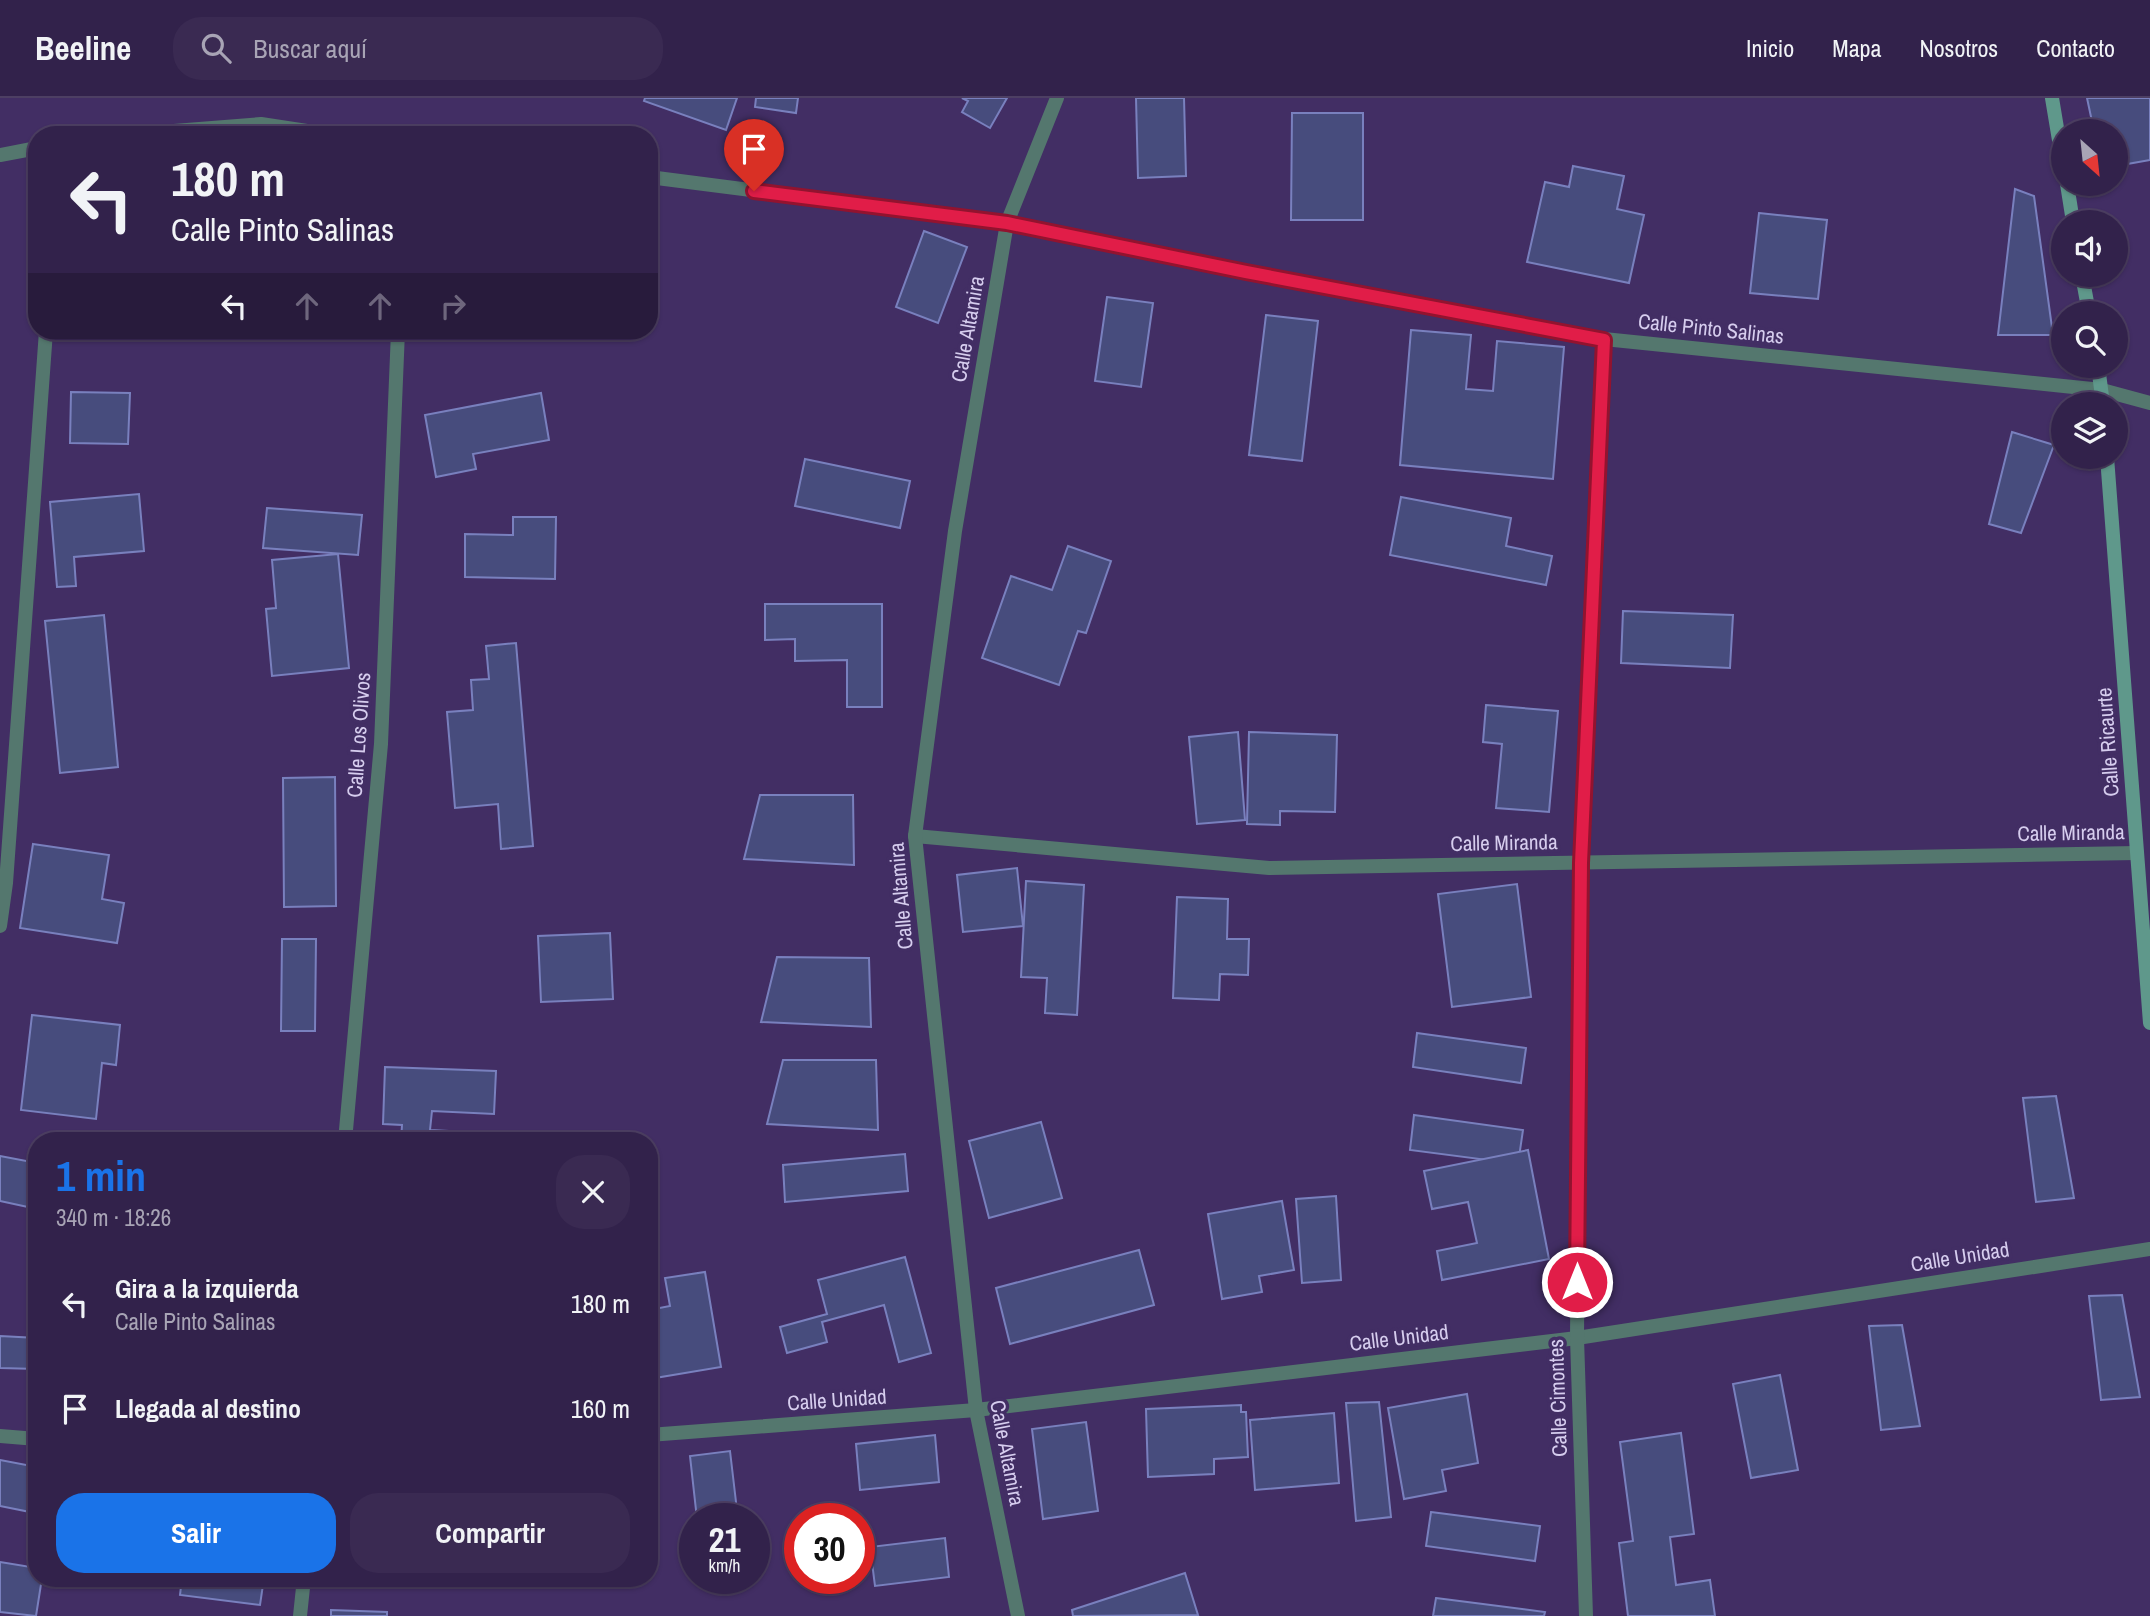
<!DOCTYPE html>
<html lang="es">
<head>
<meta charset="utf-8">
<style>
	body { margin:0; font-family:"Archivo Narrow",sans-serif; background:#3a2a52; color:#f1f3f6; height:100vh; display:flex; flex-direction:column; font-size:26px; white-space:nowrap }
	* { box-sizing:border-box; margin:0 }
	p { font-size:23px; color:#a8a4b5 }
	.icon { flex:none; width:38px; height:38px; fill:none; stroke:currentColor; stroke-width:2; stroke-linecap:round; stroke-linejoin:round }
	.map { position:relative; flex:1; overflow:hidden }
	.panel { position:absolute; left:28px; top:1034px; width:630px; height:455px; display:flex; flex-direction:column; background:#32224b; border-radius:28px; box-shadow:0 2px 5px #0004,0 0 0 2px #4d3f63 }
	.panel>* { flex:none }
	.top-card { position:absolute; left:28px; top:28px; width:630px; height:214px; border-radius:28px; box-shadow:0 2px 5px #0004,0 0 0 2px #4d3f63; background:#32224b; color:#f1f3f6; overflow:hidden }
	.needle { width:46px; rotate:153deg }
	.fabs { position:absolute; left:2051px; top:21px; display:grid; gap:14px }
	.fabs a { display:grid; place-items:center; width:77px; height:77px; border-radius:50%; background:#32224b; box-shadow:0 2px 5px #0004,0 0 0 2px #4d3f63; font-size:35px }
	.speed { position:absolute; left:679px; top:1405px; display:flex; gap:14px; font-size:35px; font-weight:700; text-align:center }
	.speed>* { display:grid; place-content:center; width:91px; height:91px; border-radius:50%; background:#32224b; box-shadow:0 2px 5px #0004,0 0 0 2px #4d3f63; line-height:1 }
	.speed small { font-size:18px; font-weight:400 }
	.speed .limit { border:10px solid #d22; background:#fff; color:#111 }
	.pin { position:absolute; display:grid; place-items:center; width:60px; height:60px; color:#fff; margin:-72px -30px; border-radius:50% 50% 50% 0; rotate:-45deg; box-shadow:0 0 7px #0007 }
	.pin .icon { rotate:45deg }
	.me { position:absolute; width:77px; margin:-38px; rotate:0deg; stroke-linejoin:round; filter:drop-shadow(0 0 5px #0008) }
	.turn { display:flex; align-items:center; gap:24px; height:147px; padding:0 28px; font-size:32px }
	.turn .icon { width:91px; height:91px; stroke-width:2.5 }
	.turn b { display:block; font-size:49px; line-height:60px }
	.lanes { display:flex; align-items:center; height:66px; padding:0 28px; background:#0003; justify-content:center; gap:35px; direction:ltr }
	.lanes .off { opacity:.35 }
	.round { display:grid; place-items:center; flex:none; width:74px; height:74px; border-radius:28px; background:#3a2a52 }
	.head { display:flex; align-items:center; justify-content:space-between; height:119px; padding:0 28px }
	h1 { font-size:42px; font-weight:700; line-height:52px; color:#1a73e8 }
	.button { display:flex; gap:14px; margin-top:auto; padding:14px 28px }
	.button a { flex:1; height:80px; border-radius:28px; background:#1a73e8; color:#fff; font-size:28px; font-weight:700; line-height:80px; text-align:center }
	.button a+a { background:#3a2a52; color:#f1f3f6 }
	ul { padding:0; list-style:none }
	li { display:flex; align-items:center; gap:21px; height:105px; padding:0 28px }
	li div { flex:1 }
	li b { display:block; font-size:26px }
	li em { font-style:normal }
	header { display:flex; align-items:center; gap:42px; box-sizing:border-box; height:98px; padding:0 35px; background:#32224b; border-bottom:2px solid #4d3f63 }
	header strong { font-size:33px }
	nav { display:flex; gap:38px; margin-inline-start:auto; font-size:24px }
	.search { width:490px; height:63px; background:#3a2a52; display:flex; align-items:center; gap:18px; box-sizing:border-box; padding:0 24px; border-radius:28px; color:#a8a4b5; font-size:26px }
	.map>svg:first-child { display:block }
	.building { fill:#474c7d; stroke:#7980be; stroke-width:2 }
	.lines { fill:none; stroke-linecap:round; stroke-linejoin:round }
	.street { stroke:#54776e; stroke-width:14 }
	.secondary { stroke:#5f988b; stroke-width:14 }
	.route-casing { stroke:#92132f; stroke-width:18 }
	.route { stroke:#e11d48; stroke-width:12 }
	.labels { text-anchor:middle; stroke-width:7; stroke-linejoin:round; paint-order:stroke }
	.street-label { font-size:21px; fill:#d6cdee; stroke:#422e64 }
</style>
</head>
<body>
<header>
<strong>Beeline</strong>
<div class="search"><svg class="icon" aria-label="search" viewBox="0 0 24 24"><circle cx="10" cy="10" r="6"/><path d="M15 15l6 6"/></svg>Buscar aquí</div>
<nav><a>Inicio</a><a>Mapa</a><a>Nosotros</a><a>Contacto</a></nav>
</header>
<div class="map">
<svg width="2150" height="1518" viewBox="0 0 2150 1518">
	<rect width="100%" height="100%" fill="#422e64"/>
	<g class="building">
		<polygon points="645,0 737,0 726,32 644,3"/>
		<polygon points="756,0 798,0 796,15 755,9"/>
		<polygon points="962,0 1007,0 990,30 962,14 968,3"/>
		<polygon points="1136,0 1184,0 1186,78 1138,80"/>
		<polygon points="2087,0 2150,0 2150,62 2116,68 2116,33 2094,33"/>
		<polygon points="1292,15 1363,15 1363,122 1291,122"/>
		<polygon points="1573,68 1624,78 1617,111 1644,117 1629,185 1527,164 1545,84 1569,89"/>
		<polygon points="2015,91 2034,98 2053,237 1998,237"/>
		<polygon points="1759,115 1827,122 1818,201 1750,195"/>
		<polygon points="924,133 967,149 938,225 896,209"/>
		<polygon points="1107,199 1153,205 1141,289 1095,283"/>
		<polygon points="1266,217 1318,223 1302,363 1249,357"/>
		<polygon points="1411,232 1471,237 1466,291 1493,293 1497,243 1564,249 1553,381 1400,367"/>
		<polygon points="71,294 130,295 128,346 70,345"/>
		<polygon points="541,295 549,342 473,356 476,371 436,379 425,317"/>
		<polygon points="2012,334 2054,347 2021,435 1989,426"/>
		<polygon points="805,361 910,383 900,430 795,408"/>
		<polygon points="139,396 144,453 74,459 76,488 57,489 50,404"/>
		<polygon points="1401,399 1511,420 1506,448 1552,458 1546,487 1390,457"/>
		<polygon points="267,410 362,417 358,457 263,450"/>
		<polygon points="513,419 556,419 555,481 465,479 465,436 513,437"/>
		<polygon points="1068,448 1111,463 1086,535 1078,533 1059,587 982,560 1011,478 1052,492"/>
		<polygon points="338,456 349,570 272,578 266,511 276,510 272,462"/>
		<polygon points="765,506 882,506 882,609 847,609 847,562 795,563 795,541 765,542"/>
		<polygon points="1623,513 1733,517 1730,570 1621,565"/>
		<polygon points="104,517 118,669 60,675 45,523"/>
		<polygon points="516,545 533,748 501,751 498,706 455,710 447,614 473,612 471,582 489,581 486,548"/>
		<polygon points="1486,607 1558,613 1549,714 1496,710 1502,646 1483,644"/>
		<polygon points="1238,634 1245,722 1197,726 1189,639"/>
		<polygon points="1249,634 1337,637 1335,714 1280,713 1280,727 1247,726"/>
		<polygon points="335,679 336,808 284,809 283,680"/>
		<polygon points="760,697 853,697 854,767 744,761"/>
		<polygon points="33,746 109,757 102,801 124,805 117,845 20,830"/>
		<polygon points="1017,770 1023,828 963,834 957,777"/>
		<polygon points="1026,783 1084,787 1077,917 1045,915 1047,880 1021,879"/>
		<polygon points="1517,786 1531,899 1452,909 1438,796"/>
		<polygon points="1177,799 1228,801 1227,841 1249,841 1248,877 1220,876 1219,902 1173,900"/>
		<polygon points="610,835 613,901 541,904 538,838"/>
		<polygon points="282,841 316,841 315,933 281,933"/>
		<polygon points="777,859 869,860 871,929 761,924"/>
		<polygon points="32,917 120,927 116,967 102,965 96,1021 21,1012"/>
		<polygon points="1417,935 1526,950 1521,985 1413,969"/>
		<polygon points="783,962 876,962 878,1032 767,1026"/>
		<polygon points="385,969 496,973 494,1016 432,1013 430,1032 467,1034 467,1043 401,1043 402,1027 383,1026"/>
		<polygon points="2056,998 2074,1100 2036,1104 2023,1000"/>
		<polygon points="1414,1017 1523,1032 1518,1066 1410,1052"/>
		<polygon points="1041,1024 1062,1100 989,1120 969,1043"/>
		<polygon points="238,1040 307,1043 238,1043"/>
		<polygon points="1528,1052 1549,1161 1442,1182 1437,1153 1477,1145 1468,1104 1432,1111 1424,1073"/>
		<polygon points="905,1056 908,1093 785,1104 783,1067"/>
		<polygon points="0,1058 37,1065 37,1111 0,1103"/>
		<polygon points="1336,1098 1341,1182 1302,1185 1296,1101"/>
		<polygon points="1282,1103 1294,1172 1259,1178 1262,1194 1222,1201 1208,1116"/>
		<polygon points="1139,1152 1154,1207 1010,1246 996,1190"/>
		<polygon points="905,1159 931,1255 899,1264 884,1207 822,1224 827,1244 787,1255 780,1229 827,1216 818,1182"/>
		<polygon points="705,1174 721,1269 649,1281 649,1212 670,1208 665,1180"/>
		<polygon points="2122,1197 2140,1299 2101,1302 2089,1198"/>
		<polygon points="1902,1227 1920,1328 1881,1332 1869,1228"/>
		<polygon points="0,1238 37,1240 37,1271 0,1270"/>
		<polygon points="1780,1277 1798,1372 1751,1380 1733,1286"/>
		<polygon points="1467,1296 1478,1365 1442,1372 1446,1393 1404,1401 1388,1310"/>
		<polygon points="1379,1304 1391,1419 1356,1423 1346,1305"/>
		<polygon points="1241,1307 1241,1314 1246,1314 1248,1359 1214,1361 1214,1376 1148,1379 1146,1311"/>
		<polygon points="1334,1315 1339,1385 1255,1392 1250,1322"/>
		<polygon points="1086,1324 1098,1413 1043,1421 1032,1331"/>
		<polygon points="1681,1335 1694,1436 1670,1439 1676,1487 1710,1482 1715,1518 1628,1518 1619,1445 1633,1443 1620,1344"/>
		<polygon points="935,1337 939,1384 860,1392 856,1346"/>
		<polygon points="730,1353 738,1421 697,1421 690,1358"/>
		<polygon points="0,1362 37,1369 37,1382 30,1414 0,1408"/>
		<polygon points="1431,1414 1540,1428 1535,1463 1426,1448"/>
		<polygon points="945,1440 949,1479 875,1488 870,1449"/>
		<polygon points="0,1464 37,1470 37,1480 42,1480 36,1518 0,1514"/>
		<polygon points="1185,1475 1198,1517 1073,1518 1072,1512"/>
		<polygon points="182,1480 264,1480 260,1507 180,1497"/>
		<polygon points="563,1480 605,1480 605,1482 563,1483"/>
		<polygon points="1436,1500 1545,1514 1544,1518 1433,1518"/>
		<polygon points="331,1512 387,1514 387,1518 331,1518"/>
	</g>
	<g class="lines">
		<g class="street">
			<polyline points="123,37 261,26 333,37"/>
			<polyline points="0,57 37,50"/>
			<polyline points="649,79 1007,125 1246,174 1604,241 2102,292 2150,305"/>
			<polyline points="915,738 1269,770 2137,755"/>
			<polyline points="0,828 6,785 46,233"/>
			<polyline points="345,1043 381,646 398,233"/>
			<polyline points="649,1337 976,1312 1577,1240 2150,1151"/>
			<polyline points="0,1338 37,1341"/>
			<polyline points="300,1518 304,1480"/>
			<polyline points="1018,1518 976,1312 915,738 955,433 1007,125 1057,0"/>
			<polyline points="1586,1518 1577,1240 1581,765 1604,241"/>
		</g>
		<g class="secondary">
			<polyline points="2052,0 2063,66"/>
			<polyline points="2067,86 2073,124"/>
			<polyline points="2082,177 2089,215"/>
			<polyline points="2098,268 2103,306"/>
			<polyline points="2107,359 2150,925"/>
		</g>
	</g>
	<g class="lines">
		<g class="route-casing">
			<polyline id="route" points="754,93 1007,125 1246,174 1604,242 1581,765 1577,1184"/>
		</g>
		<use href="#route" class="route"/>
	</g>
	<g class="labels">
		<g class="street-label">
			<text transform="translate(968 231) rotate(-80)" y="7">Calle Altamira</text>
			<text transform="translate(1711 231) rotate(6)" y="7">Calle Pinto Salinas</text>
			<text transform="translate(359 637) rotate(-86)" y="7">Calle Los Olivos</text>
			<text transform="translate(2108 644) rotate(-94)" y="7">Calle Ricaurte</text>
			<text transform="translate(2071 735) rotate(-1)" y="7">Calle Miranda</text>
			<text transform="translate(1504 745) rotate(-1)" y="7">Calle Miranda</text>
			<text transform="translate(901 798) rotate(-95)" y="7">Calle Altamira</text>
			<text transform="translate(1960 1159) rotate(-9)" y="7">Calle Unidad</text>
			<text transform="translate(1399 1240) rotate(-7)" y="7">Calle Unidad</text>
			<text transform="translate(1558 1300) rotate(-92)" y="7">Calle Cimontes</text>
			<text transform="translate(837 1302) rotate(-4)" y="7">Calle Unidad</text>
			<text transform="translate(1007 1355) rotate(79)" y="7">Calle Altamira</text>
		</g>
	</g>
</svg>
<div class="fabs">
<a><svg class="needle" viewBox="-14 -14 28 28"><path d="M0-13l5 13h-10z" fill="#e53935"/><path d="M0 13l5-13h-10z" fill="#a8a4b5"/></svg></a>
<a><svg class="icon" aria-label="sound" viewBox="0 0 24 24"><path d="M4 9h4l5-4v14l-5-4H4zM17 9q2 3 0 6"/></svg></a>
<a><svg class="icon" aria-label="search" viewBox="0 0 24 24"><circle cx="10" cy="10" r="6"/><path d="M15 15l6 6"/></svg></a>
<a><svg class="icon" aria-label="layers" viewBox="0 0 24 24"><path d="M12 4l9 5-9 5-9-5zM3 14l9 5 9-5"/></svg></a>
</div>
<div class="speed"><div>21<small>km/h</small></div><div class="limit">30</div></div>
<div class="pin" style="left:754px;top:93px;background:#d93025"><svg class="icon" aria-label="arrive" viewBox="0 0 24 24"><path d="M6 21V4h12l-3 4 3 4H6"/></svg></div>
<svg class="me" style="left:1577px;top:1184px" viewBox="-20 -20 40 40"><circle r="17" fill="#e11d48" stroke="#fff" stroke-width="3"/><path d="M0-11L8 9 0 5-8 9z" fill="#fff"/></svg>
<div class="top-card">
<div class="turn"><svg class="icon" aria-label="left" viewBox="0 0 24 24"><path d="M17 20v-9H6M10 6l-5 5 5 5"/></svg><div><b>180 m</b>Calle Pinto Salinas</div></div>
<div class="lanes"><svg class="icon" aria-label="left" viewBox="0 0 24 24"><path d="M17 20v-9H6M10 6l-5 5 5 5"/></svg><svg class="icon off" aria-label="ahead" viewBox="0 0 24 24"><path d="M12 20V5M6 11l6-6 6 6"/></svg><svg class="icon off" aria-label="ahead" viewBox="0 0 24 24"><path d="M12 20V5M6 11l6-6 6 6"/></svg><svg class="icon off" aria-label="right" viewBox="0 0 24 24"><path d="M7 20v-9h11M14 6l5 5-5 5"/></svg></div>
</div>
<section class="panel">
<div class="head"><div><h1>1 min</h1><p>340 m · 18:26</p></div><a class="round"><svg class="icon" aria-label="close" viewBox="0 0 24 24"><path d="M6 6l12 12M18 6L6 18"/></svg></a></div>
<ul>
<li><svg class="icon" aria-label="left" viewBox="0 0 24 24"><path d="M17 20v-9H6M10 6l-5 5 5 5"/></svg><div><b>Gira a la izquierda</b><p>Calle Pinto Salinas</p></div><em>180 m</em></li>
<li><svg class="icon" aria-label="arrive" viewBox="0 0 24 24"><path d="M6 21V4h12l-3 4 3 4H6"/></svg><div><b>Llegada al destino</b></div><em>160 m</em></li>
</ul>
<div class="button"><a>Salir</a><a>Compartir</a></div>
</section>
</div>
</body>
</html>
